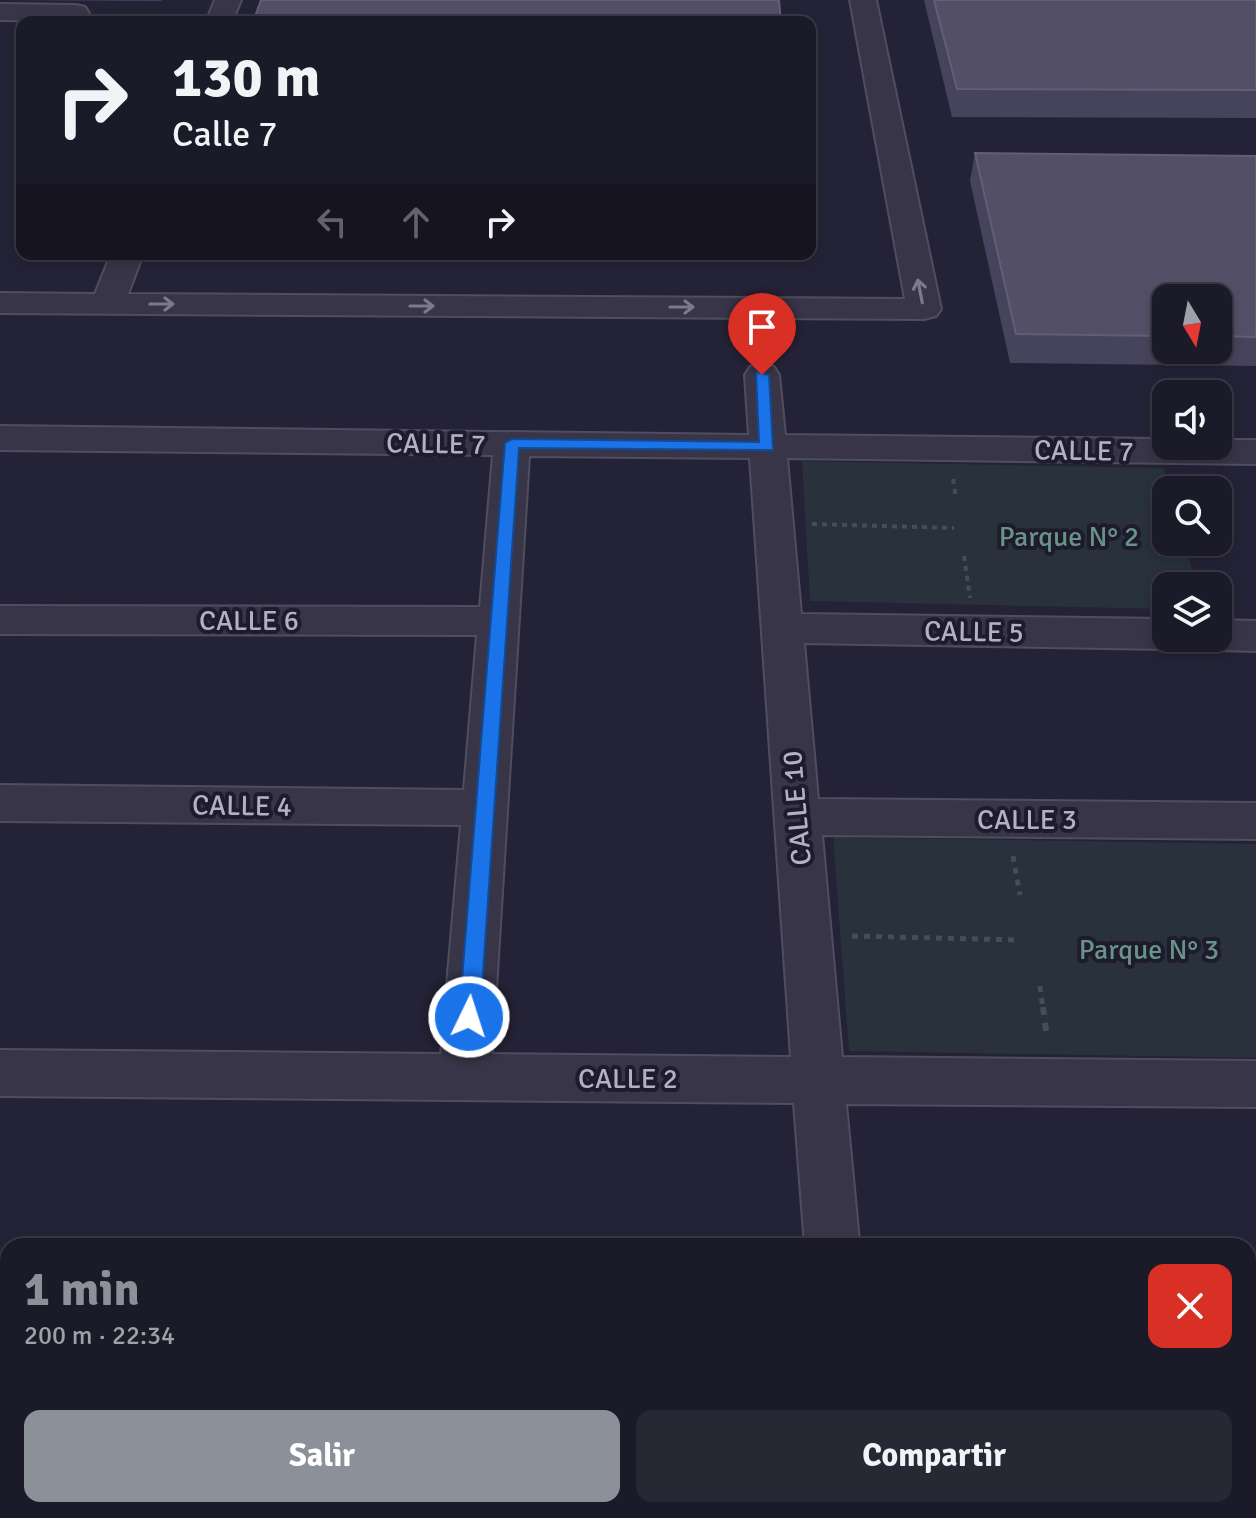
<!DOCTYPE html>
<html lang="es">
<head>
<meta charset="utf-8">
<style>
	body { margin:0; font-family:Signika,sans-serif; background:#282734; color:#f1f3f6; height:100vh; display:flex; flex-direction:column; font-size:30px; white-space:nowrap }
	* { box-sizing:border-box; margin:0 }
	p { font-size:26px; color:#a0a1a8 }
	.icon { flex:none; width:44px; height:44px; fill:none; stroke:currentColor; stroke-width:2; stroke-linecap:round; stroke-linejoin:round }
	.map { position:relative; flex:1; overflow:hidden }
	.drawer { position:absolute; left:0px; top:1238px; width:1256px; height:280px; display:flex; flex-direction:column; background:#1b1a28; border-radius:24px 24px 0 0; box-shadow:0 4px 12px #0003,0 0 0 2px #393845 }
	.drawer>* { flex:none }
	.guide { position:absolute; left:16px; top:16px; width:800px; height:244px; border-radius:16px; box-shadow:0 4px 12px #0003,0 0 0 2px #393845; background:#1b1a28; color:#f1f3f6; overflow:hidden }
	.needle { width:52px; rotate:170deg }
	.fabs { position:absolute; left:1152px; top:284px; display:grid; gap:16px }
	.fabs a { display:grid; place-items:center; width:80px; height:80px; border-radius:16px; background:#1b1a28; box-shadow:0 4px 12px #0003,0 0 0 2px #393845; font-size:40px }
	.pin { position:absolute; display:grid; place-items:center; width:68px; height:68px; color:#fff; margin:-82px -34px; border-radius:50% 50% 50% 0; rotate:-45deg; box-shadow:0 0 8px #0007 }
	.pin .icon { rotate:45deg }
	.me { position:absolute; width:88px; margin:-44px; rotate:4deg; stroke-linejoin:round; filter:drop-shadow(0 0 6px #0008) }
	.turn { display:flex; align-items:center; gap:28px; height:168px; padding:0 24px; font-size:36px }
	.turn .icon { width:104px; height:104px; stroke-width:2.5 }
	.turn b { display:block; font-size:56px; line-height:68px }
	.lanes { display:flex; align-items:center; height:76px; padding:0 24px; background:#0003; justify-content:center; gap:40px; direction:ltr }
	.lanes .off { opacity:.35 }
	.round { display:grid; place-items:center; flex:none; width:84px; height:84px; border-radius:16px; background:#282734 }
	.summary { display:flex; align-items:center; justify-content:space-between; height:136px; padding:0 24px }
	h1 { font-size:48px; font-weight:700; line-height:60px; color:#8c9099 }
	.primary-button { display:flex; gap:16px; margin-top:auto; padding:16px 24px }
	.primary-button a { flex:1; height:92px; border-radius:16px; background:#8c9099; color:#fff; font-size:32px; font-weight:700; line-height:92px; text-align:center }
	.primary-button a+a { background:#282734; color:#f1f3f6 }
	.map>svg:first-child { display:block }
	.green { fill:#28313c }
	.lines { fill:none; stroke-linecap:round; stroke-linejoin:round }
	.minor-casing { stroke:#504d5f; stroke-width:4 }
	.path-far2 { stroke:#464d59; stroke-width:4; stroke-dasharray:5 5; stroke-linecap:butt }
	.path-far1 { stroke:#464d59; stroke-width:5; stroke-dasharray:6 6; stroke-linecap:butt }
	.path { stroke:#464d59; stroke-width:6; stroke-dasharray:8 8; stroke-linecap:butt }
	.minor { fill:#373547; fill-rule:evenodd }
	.wall { fill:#46435c; fill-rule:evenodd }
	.building { fill:#524f67; stroke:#615e75; stroke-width:2 }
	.oneway { stroke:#7b798b }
	.route { fill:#1a73e8; stroke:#114b97; stroke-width:2 }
	.labels { text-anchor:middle; stroke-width:8; stroke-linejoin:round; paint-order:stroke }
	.street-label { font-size:28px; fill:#b3b0c3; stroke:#1d1b2c }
	.park-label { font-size:28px; fill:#699288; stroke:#1d1b2c }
</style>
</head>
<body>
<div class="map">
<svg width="1256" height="1518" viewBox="0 0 1256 1518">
	<rect width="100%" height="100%" fill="#242236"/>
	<g class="green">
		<polygon points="802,461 1163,468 1170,490 1166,490 1166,542 1184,542 1197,586 1166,586 1166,609 810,601"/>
		<polygon points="833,837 1256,844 1256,1058 849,1051"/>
	</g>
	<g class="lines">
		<g class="minor-casing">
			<g id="minor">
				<polygon points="215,0 241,0 232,22 206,22"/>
				<polygon points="850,0 876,0 941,309 936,316 924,319 0,313 0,293 95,294 111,254 143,254 128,294 905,299"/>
				<polygon points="0,4 76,5 85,7 89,13 85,19 76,21 0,20"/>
				<path d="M762,364L774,367L779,375L785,435L1166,439V446H1218V440H1256V464L787,458L801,614L1166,619V638H1184L1181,644L1166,649L804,643L818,799L1256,803V839L822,835L842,1057L1256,1061V1107L846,1104L859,1241L857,1246H805L794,1103L0,1096V1050L441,1054L461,825L0,821V785L464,790L477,635L0,634V606L480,607L493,455L0,450V426L749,435L745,375L750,367ZM529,456L750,458L791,1057L492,1054Z"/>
				<polygon points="1218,620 1256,621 1256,651 1218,650 1203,645 1199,638 1218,638"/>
				<rect x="0" y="1263" width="8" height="56"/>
				<polygon points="419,1510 481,1510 480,1518 418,1518"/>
			</g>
		</g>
		<g class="path-far2">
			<polyline points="953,479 956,498"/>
			<polyline points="812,524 954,528"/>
			<polyline points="964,556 970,598"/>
		</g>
		<g class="path-far1">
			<polyline points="1013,856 1020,895"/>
			<polyline points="852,936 1019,940"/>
			<polyline points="1040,986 1043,1009"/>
		</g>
		<polyline class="path" points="1043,1007 1047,1039"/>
		<use href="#minor" class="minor"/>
	</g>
	<g class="wall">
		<polygon points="0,0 162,0 161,1"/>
		<polygon points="924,0 1256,0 1256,118 952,117"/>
		<path d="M975,153L1256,156V366L1010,363L970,181ZM1166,298H1218V350H1166Z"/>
	</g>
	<g class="building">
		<polygon points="261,0 779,0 781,22 253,22"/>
		<polygon points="934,0 1256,0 1256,90 957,89"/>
		<polygon points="975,153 1256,156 1256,337 1218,336 1218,298 1166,298 1166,336 1016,334"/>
	</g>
	<defs><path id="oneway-shaft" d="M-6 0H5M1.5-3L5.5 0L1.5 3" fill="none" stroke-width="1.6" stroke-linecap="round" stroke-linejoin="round" transform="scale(2)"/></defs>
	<g class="oneway">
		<use href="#oneway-shaft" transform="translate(920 291) rotate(-101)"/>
		<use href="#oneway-shaft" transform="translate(162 304)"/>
		<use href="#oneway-shaft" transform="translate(422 306)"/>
		<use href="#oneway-shaft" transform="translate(682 307)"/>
	</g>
	<polygon class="route" points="756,372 769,375 773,450 519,448 480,1017 477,1024 462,1024 459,1017 505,443 512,439 759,442"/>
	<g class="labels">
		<g class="street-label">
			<text transform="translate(436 443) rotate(1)" y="10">CALLE 7</text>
			<text transform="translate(1084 450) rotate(1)" y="10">CALLE 7</text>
			<text x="249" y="630">CALLE 6</text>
			<text transform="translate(974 631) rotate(1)" y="10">CALLE 5</text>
			<text transform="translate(242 805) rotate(1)" y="10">CALLE 4</text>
			<text transform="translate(796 808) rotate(-95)" y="10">CALLE 10</text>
			<text x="1027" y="829">CALLE 3</text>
			<text x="628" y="1088">CALLE 2</text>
		</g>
		<g class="park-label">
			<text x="1069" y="546">Parque N° 2</text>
			<text x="1149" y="959">Parque N° 3</text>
		</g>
	</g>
</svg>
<div class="fabs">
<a><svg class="needle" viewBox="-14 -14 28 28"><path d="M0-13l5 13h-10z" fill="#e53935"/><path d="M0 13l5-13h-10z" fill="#a0a1a8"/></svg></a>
<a><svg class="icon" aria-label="sound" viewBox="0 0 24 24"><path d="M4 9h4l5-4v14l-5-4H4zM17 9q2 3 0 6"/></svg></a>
<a><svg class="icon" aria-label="search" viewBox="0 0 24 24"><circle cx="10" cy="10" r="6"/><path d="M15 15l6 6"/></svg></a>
<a><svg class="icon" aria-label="layers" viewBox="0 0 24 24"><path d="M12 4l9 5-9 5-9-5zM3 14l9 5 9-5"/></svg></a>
</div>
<div class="pin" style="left:762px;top:375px;background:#d93025"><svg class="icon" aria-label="arrive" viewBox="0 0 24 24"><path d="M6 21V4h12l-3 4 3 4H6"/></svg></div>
<svg class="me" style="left:469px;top:1017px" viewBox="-20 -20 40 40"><circle r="17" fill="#1a73e8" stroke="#fff" stroke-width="3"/><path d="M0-11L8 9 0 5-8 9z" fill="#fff"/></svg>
<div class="guide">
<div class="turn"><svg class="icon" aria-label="right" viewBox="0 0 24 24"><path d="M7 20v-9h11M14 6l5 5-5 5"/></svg><div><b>130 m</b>Calle 7</div></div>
<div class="lanes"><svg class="icon off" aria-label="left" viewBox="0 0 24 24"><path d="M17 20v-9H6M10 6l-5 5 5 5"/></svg><svg class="icon off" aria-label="ahead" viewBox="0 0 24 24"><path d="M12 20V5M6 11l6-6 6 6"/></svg><svg class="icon" aria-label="right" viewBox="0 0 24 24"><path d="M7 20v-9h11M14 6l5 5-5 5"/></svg></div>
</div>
<section class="drawer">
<div class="summary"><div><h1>1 min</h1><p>200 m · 22:34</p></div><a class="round" style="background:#d93025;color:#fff"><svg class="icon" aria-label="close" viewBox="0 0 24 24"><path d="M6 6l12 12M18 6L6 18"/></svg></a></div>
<div class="primary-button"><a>Salir</a><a>Compartir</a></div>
</section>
</div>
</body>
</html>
